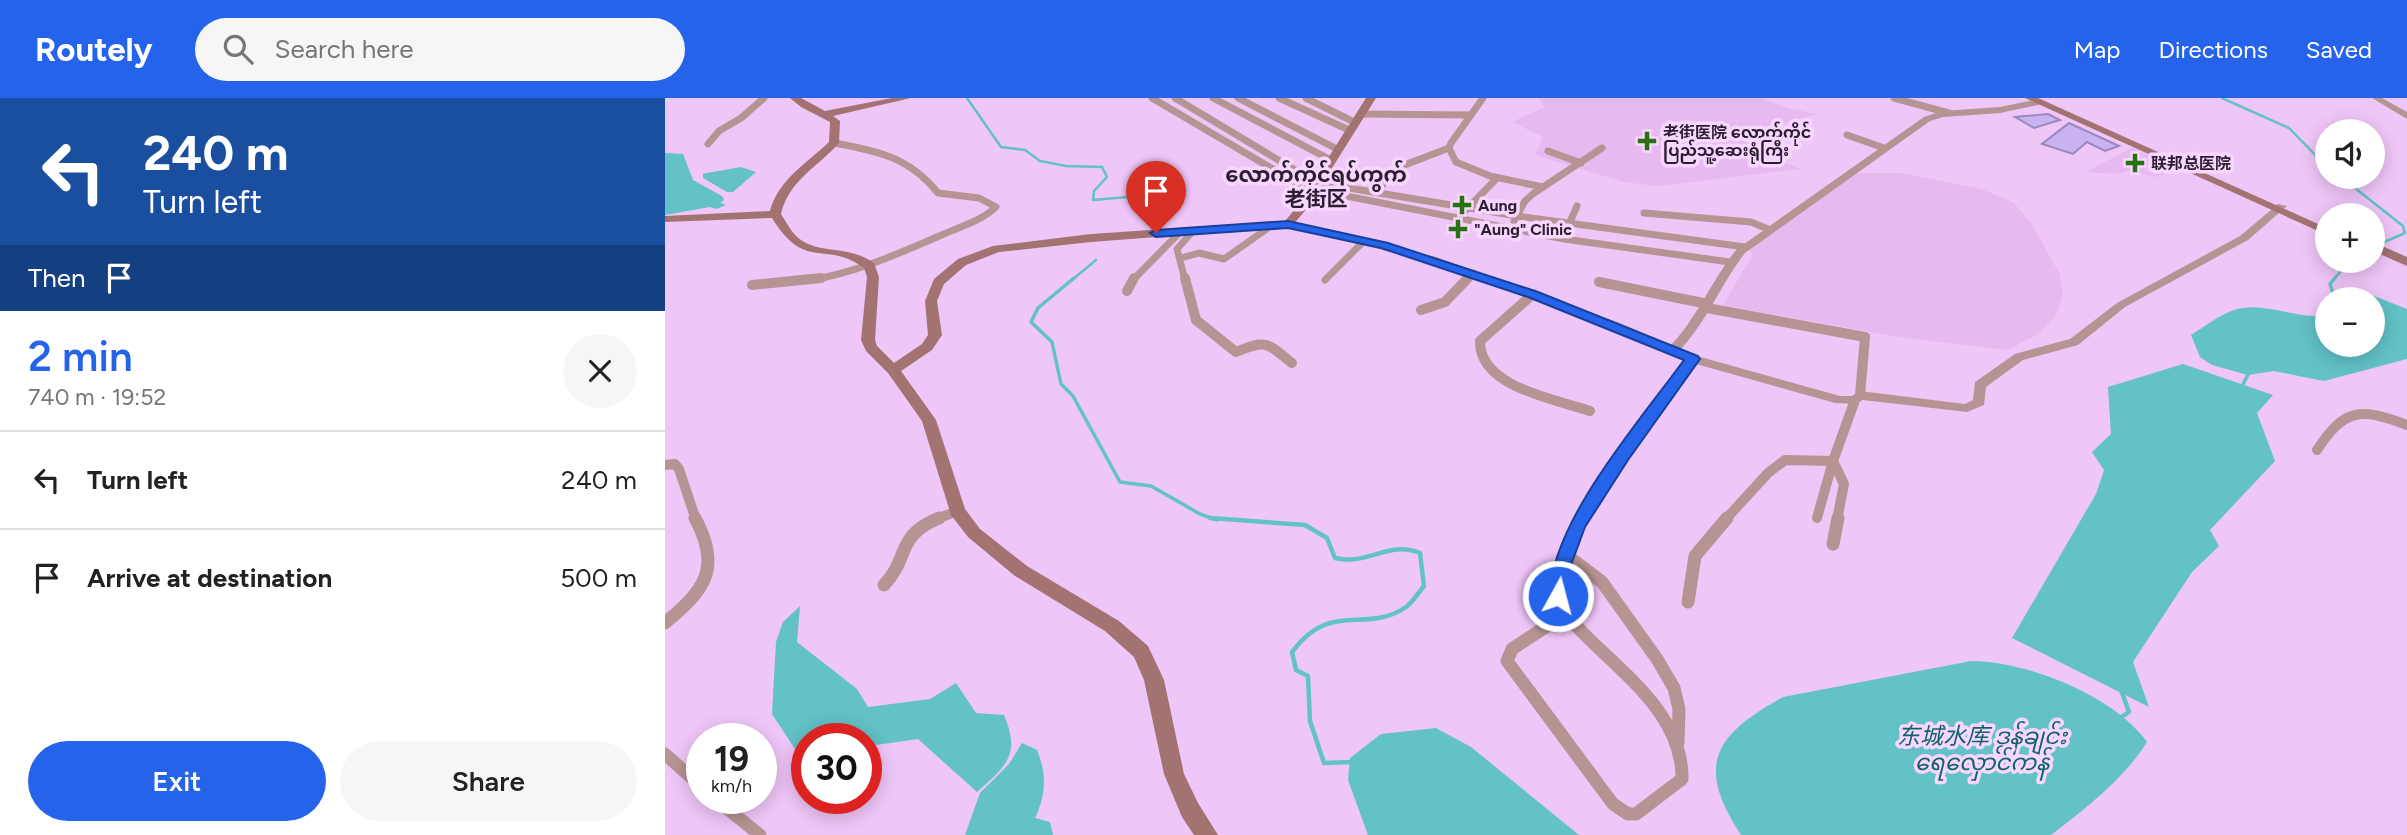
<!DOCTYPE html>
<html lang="en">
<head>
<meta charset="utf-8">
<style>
	body { margin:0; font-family:Figtree,"Noto Sans SC","Noto Sans Myanmar",sans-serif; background:#f6f6f6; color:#222; height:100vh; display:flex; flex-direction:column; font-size:26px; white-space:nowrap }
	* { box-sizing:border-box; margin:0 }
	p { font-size:23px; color:#767676 }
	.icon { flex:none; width:38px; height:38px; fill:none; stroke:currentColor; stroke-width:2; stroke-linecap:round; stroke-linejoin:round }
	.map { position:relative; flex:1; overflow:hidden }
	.sheet { display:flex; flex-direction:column; background:#fff; width:665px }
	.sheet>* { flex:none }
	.top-card { background:#1a4fa0; color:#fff; overflow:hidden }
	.tools { position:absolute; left:1650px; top:21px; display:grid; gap:14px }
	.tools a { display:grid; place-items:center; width:70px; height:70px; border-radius:50%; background:#fff; box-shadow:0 4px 18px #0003; font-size:35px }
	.speed { position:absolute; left:21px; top:625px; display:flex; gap:14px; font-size:35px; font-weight:700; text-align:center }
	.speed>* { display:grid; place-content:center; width:91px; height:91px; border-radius:50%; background:#fff; box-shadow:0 4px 18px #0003; line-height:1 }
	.speed small { font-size:18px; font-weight:400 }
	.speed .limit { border:10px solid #d22; background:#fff; color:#111 }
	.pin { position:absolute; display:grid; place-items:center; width:60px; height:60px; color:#fff; margin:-72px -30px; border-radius:50% 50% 50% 0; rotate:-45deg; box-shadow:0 0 7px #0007 }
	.pin .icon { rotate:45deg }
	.me { position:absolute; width:77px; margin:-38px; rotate:7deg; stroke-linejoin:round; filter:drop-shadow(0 0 5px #0008) }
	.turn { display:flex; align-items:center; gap:24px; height:147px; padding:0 28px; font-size:32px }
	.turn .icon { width:91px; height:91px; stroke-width:2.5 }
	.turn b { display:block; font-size:49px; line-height:60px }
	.then { display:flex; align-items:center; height:66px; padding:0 28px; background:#0003; gap:14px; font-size:26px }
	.round { display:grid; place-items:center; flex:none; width:74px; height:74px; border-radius:37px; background:#f6f6f6 }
	.head { display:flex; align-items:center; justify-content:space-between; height:119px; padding:0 28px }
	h1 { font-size:42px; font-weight:600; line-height:52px; color:#2563eb }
	.primary-button { display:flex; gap:14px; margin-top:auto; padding:14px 28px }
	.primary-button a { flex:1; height:80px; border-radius:42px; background:#2563eb; color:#fff; font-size:28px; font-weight:600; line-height:80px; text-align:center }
	.primary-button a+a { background:#f6f6f6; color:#222 }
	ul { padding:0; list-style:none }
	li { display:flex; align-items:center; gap:21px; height:98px; padding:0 28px; border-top:2px solid #e0e0e0 }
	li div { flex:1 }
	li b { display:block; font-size:26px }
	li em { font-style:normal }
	header { display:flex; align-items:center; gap:42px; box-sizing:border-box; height:98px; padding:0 35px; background:#2563eb; color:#fff }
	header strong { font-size:33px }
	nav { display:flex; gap:38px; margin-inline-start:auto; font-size:24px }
	.search { width:490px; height:63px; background:#f6f6f6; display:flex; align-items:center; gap:18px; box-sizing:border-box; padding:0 24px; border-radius:38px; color:#767676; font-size:26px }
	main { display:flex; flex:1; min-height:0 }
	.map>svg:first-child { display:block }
	.built { fill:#e6b9f0 }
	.water { fill:#62c2c7 }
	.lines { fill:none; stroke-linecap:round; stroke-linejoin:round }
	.stream-far2 { stroke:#62c2c7; stroke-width:2.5 }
	.stream-far1 { stroke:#62c2c7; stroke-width:3.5 }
	.stream { stroke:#62c2c7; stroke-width:4.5 }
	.building { fill:#c8b2f2; stroke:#9b88bd; stroke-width:2 }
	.minor-far2 { stroke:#b69493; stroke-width:7 }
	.minor-far1 { stroke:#b69493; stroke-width:10 }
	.minor { stroke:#b69493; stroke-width:13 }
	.tertiary { fill:#b69493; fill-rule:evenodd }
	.secondary { fill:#a37372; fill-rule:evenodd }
	.route { fill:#2563eb; stroke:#184099; stroke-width:2 }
	.poi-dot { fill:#287113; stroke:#f7d7ff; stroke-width:2.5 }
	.labels { text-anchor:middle; stroke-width:7; stroke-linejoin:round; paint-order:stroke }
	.far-poi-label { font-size:16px; font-weight:bold; fill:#2c1d30; stroke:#f7d7ff; text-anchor:start }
	.far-district-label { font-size:21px; font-weight:bold; fill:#2c1d30; stroke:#f7d7ff }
	.near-water-label { font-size:23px; font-style:italic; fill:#126367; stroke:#f7d7ff }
</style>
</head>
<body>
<header>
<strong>Routely</strong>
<div class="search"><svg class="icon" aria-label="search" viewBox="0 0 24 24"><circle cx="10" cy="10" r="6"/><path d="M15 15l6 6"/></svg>Search here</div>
<nav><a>Map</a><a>Directions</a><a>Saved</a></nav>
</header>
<main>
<section class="sheet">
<div class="top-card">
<div class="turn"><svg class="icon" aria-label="left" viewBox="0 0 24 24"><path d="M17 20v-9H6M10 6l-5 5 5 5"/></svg><div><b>240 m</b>Turn left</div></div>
<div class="then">Then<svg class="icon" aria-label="arrive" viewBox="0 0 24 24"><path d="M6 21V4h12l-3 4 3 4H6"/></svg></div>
</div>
<div class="head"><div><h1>2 min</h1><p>740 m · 19:52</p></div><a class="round"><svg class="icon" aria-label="close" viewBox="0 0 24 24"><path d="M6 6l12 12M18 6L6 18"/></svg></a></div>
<ul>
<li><svg class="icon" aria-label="left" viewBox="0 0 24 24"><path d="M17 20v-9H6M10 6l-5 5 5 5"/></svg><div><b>Turn left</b></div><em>240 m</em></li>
<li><svg class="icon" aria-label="arrive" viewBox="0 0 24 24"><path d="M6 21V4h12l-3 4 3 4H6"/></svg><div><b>Arrive at destination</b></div><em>500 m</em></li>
</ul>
<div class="primary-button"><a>Exit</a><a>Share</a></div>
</section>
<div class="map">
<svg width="1742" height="737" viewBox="0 0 1742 737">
	<rect width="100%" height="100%" fill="#efc6f8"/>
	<g class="built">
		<polygon points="874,0 1096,0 1122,10 1152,16 1106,29 1089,39 1085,47 1135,71 992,88 959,84 870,57 878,39 847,24 879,9"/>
		<polygon points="1467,50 1515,72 1490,79 1465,73 1453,76 1420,74"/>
		<polygon points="1192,75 1237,75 1316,91 1348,104 1367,126 1394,175 1398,195 1391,218 1371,237 1342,252 1234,239 1058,207 1088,157 1084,151"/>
	</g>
	<g class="water">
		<polygon points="0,55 18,56 28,82 57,98 59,102 55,105 61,107 51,111 45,109 0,117"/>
		<polygon points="76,69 91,74 68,94 62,94 38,80 38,76 42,75"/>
		<path d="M1709,198L1742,211V261L1659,283L1609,273L1583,277L1547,267L1535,259L1526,237C1539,229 1554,217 1569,212C1599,202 1633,223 1662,217V247H1708V201H1703Z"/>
		<polygon points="1518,266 1608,297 1592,315 1610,363 1545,432 1554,448 1527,474 1468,564 1484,609 1347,540 1431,396 1439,372 1427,354 1446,336 1443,289"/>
		<path d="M135,508L132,544L192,591L203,609L265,601L291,585L311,615L339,617C356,657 341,668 312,694L253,641L211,647L201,653V640H142V660L130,651L107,616L111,544L118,524Z"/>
		<path d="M1306,563C1362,563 1449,598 1482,644C1458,682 1421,710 1386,737H1076C1030,667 1049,637 1118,599Z"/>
		<polygon points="771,630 806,649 914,737 703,737 683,682 685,660 716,636"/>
		<path d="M357,645L372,652C382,676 381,697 370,720L385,724L388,737H300L315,695L344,666Z"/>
	</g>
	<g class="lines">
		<g class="stream-far2">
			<polyline points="302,0 336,49 360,52 375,63 401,68 437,69 442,79 429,93 428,102 463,99 474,110 477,119"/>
			<polyline points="1557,0 1624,30 1662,69"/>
			<polyline points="1676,79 1738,128 1740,135 1708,149"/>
			<polyline points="407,182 431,162"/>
			<polyline points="1668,182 1685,163"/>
		</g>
		<g class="stream-far1">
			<polyline points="409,180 373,210 366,224 387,244 396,286 408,298 455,384 486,388 535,416 552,422"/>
			<polyline points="1670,180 1665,186 1670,201"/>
			<polyline points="1577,288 1585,273"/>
		</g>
		<g class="stream">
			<path d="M545,420L640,427L662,440L670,460C702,468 724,442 755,455L759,488C753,495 748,504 741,509C700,537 666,501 627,554L631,572L643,578L645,623L659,665L687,664"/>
			<polyline points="1455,620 1464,614 1456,592"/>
		</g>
	</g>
	<g class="building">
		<polygon points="1383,16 1395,22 1369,30 1350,19"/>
		<polygon points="1404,25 1454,48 1440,53 1422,44 1408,56 1377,46"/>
	</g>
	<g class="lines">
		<g class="minor-far2">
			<polyline points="487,0 640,90"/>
			<polyline points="510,0 650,84"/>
			<polyline points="548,0 666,62"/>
			<polyline points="573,0 672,51"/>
			<polyline points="614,0 684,32"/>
			<polyline points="641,0 689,24"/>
			<polyline points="818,0 786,45 784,50 791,64 825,78 878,89"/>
			<polyline points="1229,0 1284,15"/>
			<polyline points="695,16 804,17"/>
			<polyline points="1182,37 1219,50"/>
			<polyline points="43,46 54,33 76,20 99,0"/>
			<polyline points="883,53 916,65"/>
			<polyline points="660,86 852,118 1080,149"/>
			<polyline points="656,93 899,141 1065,164"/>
			<polyline points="711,93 737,68 784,50"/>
			<polyline points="800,113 832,80"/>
			<polyline points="979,115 1086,124 1103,131"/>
			<polyline points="849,123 860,103 869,95 937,50"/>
			<polyline points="904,126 912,108"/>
			<polyline points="516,160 534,155 559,161 606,128"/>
			<path d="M146,182C193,174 235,155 279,136C297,128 316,123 331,109L314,100L273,95C244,59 213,53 169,45"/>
			<polyline points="468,182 515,134"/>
			<polyline points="520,182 512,151 528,133"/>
			<polyline points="660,182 699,143"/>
			<polyline points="801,182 808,175"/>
		</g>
		<g class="minor-far1">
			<path d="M520,180L531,222L571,254C602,241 602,245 627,265"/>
			<polyline points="934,184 1043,206"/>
			<polyline points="87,187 156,180"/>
			<polyline points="462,193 469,180"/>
			<path d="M868,196L815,243C814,289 890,301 925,313"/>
			<polyline points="1042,210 1200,239 1195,297"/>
			<polyline points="756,212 780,204 803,180"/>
			<path d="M1652,352C1680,309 1696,310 1742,327"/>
			<polyline points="0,367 10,366 14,371 31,422"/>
			<polyline points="1152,420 1168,363 1179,386 1172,422"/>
			<polyline points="269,422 292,413"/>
			<polyline points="916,422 950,366 1028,261"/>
			<polyline points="1060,422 1103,375 1120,362 1168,363 1190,302"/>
		</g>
		<g class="minor">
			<polyline points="1168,446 1173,420"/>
			<polyline points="900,456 937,484 992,561 1009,590 1014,611 1013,645"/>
			<path d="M219,487C245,460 230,438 274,420"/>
			<polyline points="1023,504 1030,458 1062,420"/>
			<path d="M896,510L882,528L847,551L842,563L948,706L963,716H971L1017,681C1018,618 959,576 918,535C909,525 897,515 894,501C889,474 904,443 917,420"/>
			<path d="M0,525C40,492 57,470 30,420"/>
			<polyline points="0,656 37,689"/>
			<polyline points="49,700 95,737"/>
		</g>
		<g class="tertiary">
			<polygon points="1707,0 1717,0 1742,14 1742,21"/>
			<path d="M1374,1L1377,2V6L1335,15L1278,19L1265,23L1080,155C1056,186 1042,223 1016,251L1032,258L1175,298H1187L1195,293L1300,306L1308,302L1310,284L1350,256L1405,241L1452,205L1575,138L1613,106L1622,108L1583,142L1460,209L1413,247L1358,262L1321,289L1319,307L1302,314L1198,302L1190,306L1170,305L1024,264L947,231L763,163L619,128L618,126L623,123L771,159L955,225L1006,247C1033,219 1047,181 1072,151L1259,19L1277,13L1335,9Z"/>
		</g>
		<g class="secondary">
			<path d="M125,0H136L160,13L227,0H246L168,18L175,23L174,45C153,69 124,82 116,116C122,125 127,136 136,142C156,156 183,147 209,165L214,179L210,242L212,248L229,265L257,246L263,237L260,203L269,181L293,161L328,148L426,136L620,123L646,92L656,94L627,128L623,129L426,144L334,154L301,167L279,186L272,203L277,237L267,252L236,273L271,322L300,411L315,431L362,468L454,523L483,548L499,582L519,676L533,705L553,737H529L517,719L499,676L479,582L469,559L440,533L350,478L303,439L286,417L257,323L223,275L201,253L196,242L202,179L199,170C160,141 141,175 107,120L0,124V118L105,113C113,82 142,65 164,44L165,24L136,9Z"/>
			<polygon points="701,0 711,0 657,86 649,86 648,84"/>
			<polygon points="1360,0 1373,0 1662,130 1662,137"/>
			<polygon points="1708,144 1742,159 1742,168 1708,153"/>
		</g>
	</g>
	<path class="route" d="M623,123L723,145L873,194L1033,258L1035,261L963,362L920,429L903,475L899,503L893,505L884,498C888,421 974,324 1019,262L863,199L716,150L623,130L491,139L485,135L491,132Z"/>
	<g class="poi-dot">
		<path d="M978.5 32.5h7v7h7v7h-7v7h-7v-7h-7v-7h7z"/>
		<path d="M1466.5 54.5h7v7h7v7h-7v7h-7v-7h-7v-7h7z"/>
		<path d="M793.5 96.5h7v7h7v7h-7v7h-7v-7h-7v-7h7z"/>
		<path d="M789.5 120.5h7v7h7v7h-7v7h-7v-7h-7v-7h7z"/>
	</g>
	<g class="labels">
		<g class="far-poi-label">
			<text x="998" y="40">老街医院 လောက်ကိုင်<tspan x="998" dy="18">ပြည်သူ့ဆေးရုံကြီး</tspan></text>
			<text x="1486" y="71">联邦总医院</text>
			<text x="813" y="113">Aung</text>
			<text x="809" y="137">"Aung" Clinic</text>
		</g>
		<g class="far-district-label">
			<text x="651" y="84">လောက်ကိုင်ရပ်ကွက်<tspan x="651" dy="24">老街区</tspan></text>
		</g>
		<g class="near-water-label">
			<text x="1317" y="646">东城水库 ဒွန်ချင်း<tspan x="1317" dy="26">ရေလှောင်ကန်</tspan></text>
		</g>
	</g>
</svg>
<div class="tools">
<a><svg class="icon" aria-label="sound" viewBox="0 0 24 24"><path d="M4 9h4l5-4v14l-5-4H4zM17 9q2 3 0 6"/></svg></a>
<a>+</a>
<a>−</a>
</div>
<div class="speed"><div>19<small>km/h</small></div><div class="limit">30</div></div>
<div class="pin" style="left:491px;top:135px;background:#d93025"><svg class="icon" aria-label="arrive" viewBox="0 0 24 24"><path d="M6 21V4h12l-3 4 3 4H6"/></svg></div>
<svg class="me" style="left:893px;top:498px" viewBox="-20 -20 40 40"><circle r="17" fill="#2563eb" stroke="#fff" stroke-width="3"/><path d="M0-11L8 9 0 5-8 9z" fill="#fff"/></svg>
</div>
</main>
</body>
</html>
